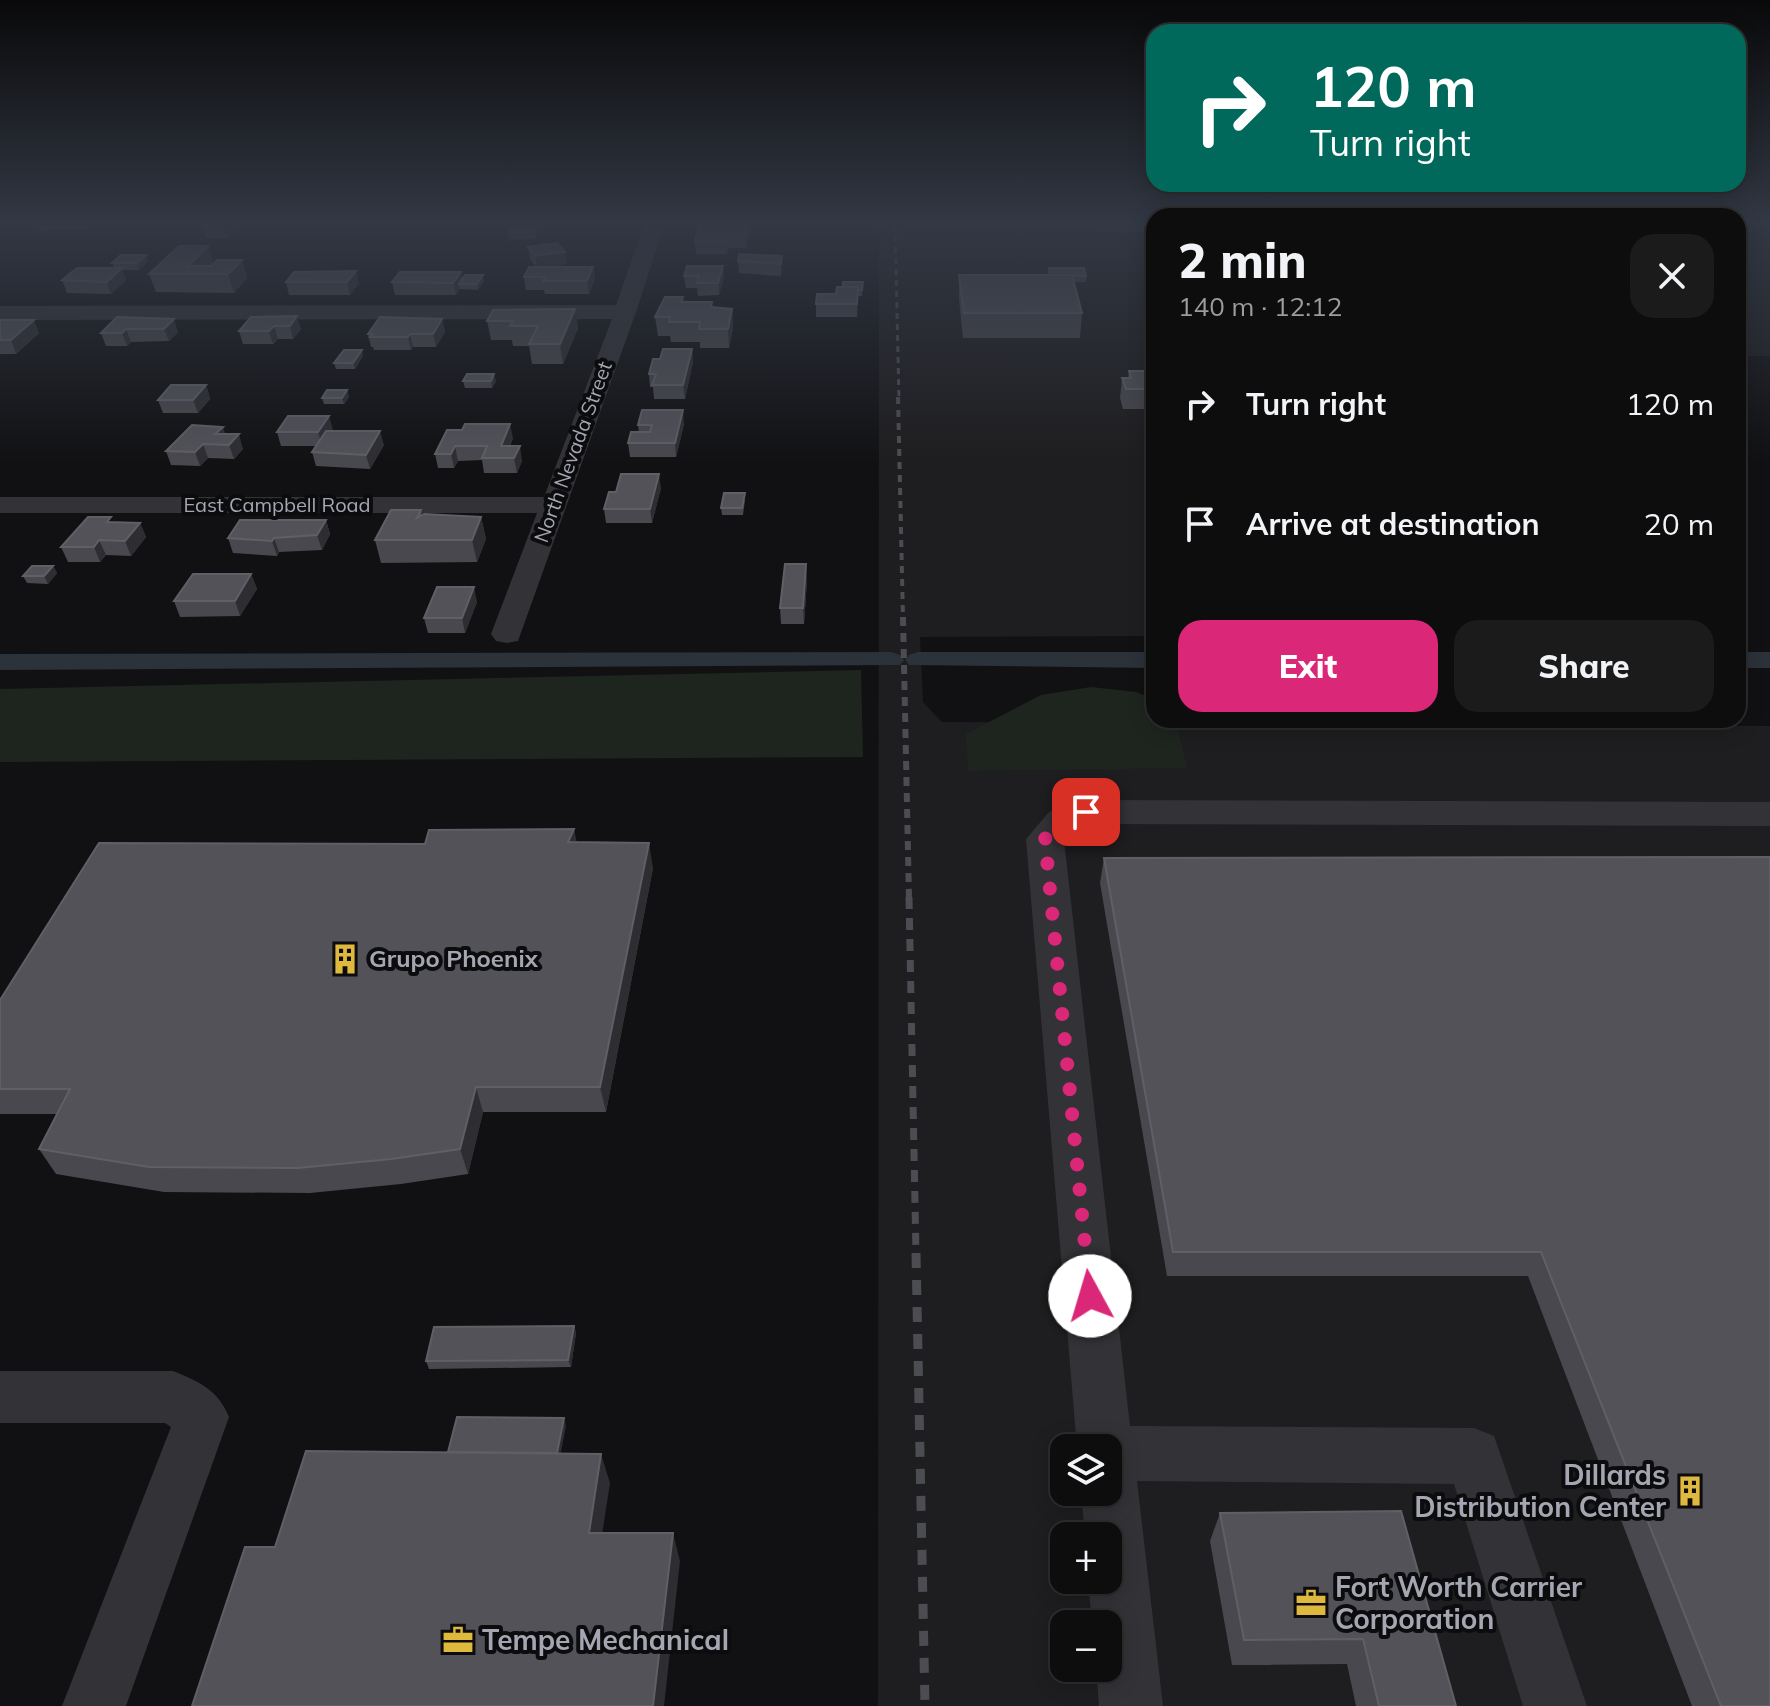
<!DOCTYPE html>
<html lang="en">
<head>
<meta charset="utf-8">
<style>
	body { margin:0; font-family:Mulish,sans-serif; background:#1b1b1c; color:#f1f3f6; height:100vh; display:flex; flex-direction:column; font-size:30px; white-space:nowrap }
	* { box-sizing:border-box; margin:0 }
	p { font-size:26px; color:#9a9c9e }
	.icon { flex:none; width:44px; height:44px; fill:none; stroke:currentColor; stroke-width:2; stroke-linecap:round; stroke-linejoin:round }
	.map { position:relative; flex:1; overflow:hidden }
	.side { position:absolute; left:1146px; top:208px; width:600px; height:520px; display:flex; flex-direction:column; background:#0d0d0e; border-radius:24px; box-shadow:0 4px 20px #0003,0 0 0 2px #2d2d2e }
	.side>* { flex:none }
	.hud { position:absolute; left:1146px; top:24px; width:600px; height:168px; border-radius:24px; box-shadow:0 4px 20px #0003,0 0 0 2px #2d2d2e; background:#00695c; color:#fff; overflow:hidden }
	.buttons { position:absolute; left:1050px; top:1434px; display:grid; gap:16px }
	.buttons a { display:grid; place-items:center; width:72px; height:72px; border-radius:16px; background:#0d0d0e; box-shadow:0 4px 20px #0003,0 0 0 2px #2d2d2e; font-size:40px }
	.pin { position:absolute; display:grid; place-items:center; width:68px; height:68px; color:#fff; margin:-34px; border-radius:16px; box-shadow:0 4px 12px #0006 }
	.me { position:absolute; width:88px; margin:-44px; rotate:354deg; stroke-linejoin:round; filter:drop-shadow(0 0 6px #0008) }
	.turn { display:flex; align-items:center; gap:28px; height:168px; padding:0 32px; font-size:36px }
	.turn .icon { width:104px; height:104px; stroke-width:2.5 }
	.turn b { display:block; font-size:56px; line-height:68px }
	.round { display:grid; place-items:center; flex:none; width:84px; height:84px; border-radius:24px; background:#1b1b1c }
	.overview { display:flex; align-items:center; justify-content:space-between; height:136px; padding:0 32px }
	h1 { font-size:48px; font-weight:800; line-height:60px }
	.primary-button { display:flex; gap:16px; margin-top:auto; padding:16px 32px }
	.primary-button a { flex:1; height:92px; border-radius:24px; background:#db2777; color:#fff; font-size:32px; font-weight:800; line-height:92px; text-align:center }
	.primary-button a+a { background:#1b1b1c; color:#f1f3f6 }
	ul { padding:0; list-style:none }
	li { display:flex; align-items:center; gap:24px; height:120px; padding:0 32px }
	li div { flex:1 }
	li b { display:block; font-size:30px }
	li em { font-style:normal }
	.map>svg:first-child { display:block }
	.built { fill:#1e1d1f; fill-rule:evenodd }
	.green { fill:#1e251f }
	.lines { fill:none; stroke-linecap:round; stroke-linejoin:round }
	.canal { fill:#2c323a; fill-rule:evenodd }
	.minor { fill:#333337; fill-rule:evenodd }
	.rail-far4 { stroke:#4c4d52; stroke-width:3; stroke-dasharray:6 5; stroke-linecap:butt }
	.rail-far3 { stroke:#4c4d52; stroke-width:4; stroke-dasharray:7 6; stroke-linecap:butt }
	.rail-far2 { stroke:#4c4d52; stroke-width:6; stroke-dasharray:9 7; stroke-linecap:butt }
	.rail-far1 { stroke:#4c4d52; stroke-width:7; stroke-dasharray:12 9; stroke-linecap:butt }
	.rail { stroke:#4c4d52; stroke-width:9; stroke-dasharray:15 12; stroke-linecap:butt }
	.wall { fill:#48484e }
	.shaded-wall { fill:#2e2e32 }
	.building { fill:#525258; stroke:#5f6066; stroke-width:2 }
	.route { stroke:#db2777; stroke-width:14; stroke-dasharray:0 25.2 }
	.labels { text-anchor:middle; stroke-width:8; stroke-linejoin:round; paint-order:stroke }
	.far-street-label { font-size:20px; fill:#a4a7b2; stroke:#0c0c0e }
	.poi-label { font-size:24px; font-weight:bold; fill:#a4a7b2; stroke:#0c0c0e; text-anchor:start }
	.near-poi-label { font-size:28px; font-weight:bold; fill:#a4a7b2; stroke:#0c0c0e; text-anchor:start }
</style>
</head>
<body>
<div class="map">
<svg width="1770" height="1706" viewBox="0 0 1770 1706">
	<rect width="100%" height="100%" fill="#111113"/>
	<g class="built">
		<path d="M879,225H1154V636L920,637L923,702L942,722L1770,726V1706H878ZM1064,1448H1108V1492H1064ZM1064,1536H1108V1580H1064ZM1064,1624H1108V1668H1064Z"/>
		<rect x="1738" y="225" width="32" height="131"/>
	</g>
	<g class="green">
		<polygon points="861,670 863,757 0,762 0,689"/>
		<polygon points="1091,687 1136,692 1154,699 1154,720 1176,720 1187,768 968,771 966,734 1041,695"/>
	</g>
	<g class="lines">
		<g class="canal">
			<polygon points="891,652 900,655 904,660 900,665 0,670 0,654"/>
			<polygon points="918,652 1154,652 1154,668 909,665 905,660 909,655"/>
			<rect x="1738" y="652" width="32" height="16"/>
		</g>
		<g class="minor">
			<polygon points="644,225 664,225 636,312 518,641 507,643 496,641 491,634 537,513 0,513 0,497 544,497 612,319 0,320 0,306 616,305"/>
			<polygon points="1086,800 1770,802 1770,826 1086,824 1064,840 1130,1426 1474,1428 1494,1436 1587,1706 1523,1706 1454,1484 1137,1481 1163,1706 1099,1706 1096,1668 1108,1668 1108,1624 1092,1624 1088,1580 1108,1580 1108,1536 1085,1536 1081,1492 1108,1492 1108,1448 1077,1448 1026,839 1049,812"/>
			<path d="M0,1371H173C200,1382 218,1390 229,1417L126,1706H62L171,1427L165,1423H0Z"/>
		</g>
		<polyline class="rail-far4" points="895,225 899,399"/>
		<polyline class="rail-far3" points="898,397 903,619"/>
		<polyline class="rail-far2" points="903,617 909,899"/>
		<polyline class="rail-far1" points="909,897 916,1255"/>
		<polyline class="rail" points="916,1253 925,1706"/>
	</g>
	<g class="wall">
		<polygon points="38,225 89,225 84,230 40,231"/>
		<polygon points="699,225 749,233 747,248 728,248 727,254 696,254 695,242"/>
		<polygon points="1096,225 1154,225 1154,232 1098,232"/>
		<polygon points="240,226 227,238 206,238 202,227"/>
		<polygon points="508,233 538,234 535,239 509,239"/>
		<polygon points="208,246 214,264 242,260 247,278 234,293 156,292 149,274"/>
		<polygon points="528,247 567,264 547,267 593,267 595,279 589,294 545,294 544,290 526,290 524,277 536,267 530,259"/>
		<polygon points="146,255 148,261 139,270 122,270 126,280 111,294 67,293 62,280 114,268 112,263"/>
		<polygon points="782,256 781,276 739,273 738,261"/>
		<polygon points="723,266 724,278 719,295 698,296 697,288 686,288 684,276"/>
		<polygon points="1049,268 1086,276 1086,282 1074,282 1082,313 1080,338 963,338 959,299 959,275 1048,275"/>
		<polygon points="462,279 484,281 478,290 460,289 456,295 395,295 392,282"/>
		<polygon points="286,282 359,283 350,295 289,295"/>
		<polygon points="863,282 862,296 858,296 857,317 816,317 816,304 836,294 843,287"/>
		<polygon points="683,297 684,302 712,302 712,307 732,309 733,328 729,348 700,348 700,342 671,342 670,336 658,336 655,317"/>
		<polygon points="575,309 578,328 563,364 532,364 529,346 513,346 512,340 491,340 487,321"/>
		<polygon points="117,317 178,332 169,341 131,342 127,346 106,346 101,333"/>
		<polygon points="251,317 301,329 293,339 278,339 273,344 243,344 239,331"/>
		<polygon points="442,319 445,332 436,347 413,347 411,350 374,350 373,347 371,347 368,334"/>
		<polygon points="0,320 39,333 16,354 0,354"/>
		<polygon points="692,349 693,362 685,399 654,399 653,387 650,387 649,374 660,359"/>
		<polygon points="363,356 355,369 336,369 334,363"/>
		<polygon points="1147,366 1154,366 1154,409 1123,409 1120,398 1122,378 1128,378 1129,371 1146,371"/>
		<polygon points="463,381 496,381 492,388 465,388"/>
		<polygon points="206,385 210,399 198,413 163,413 158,400"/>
		<polygon points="347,390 349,397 344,404 324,404 322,398"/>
		<polygon points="684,424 676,457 630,457 628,443 639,432 638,425"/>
		<polygon points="333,430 332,431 384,445 370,469 316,466 312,452 316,446 281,446 277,432"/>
		<polygon points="447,430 513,438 510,446 522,461 517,473 484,473 482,460 458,461 454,468 438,468 435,454"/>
		<polygon points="225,434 243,449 234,459 208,458 200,466 171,465 166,451"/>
		<polygon points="661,488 652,523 606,523 604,509"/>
		<polygon points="745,500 743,515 722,515 721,508"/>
		<polygon points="421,510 422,515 481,517 486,539 477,562 381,563 375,540"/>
		<polygon points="326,520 330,534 322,550 279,552 277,556 233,553 228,538"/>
		<polygon points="113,523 140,523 146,537 131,556 106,555 100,562 68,562 61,547"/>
		<polygon points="53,566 57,573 48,584 27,583 23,576"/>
		<polygon points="251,574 257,589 240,616 180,617 174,601"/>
		<polygon points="807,580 804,624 781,624 780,608"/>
		<polygon points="477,602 465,633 428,633 424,618"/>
		<polygon points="574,829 576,842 653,868 606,1112 483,1112 468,1174 401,1184 310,1193 164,1192 56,1174 39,1149 57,1114 0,1114 0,1000 425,844"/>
		<polygon points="1770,857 1770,1706 1692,1706 1528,1276 1167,1276 1100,883 1104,858"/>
		<polygon points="574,1326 576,1333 571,1367 429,1369 426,1361"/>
		<polygon points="1220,1513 1456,1706 1356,1706 1347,1664 1232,1665 1210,1541"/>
	</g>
	<g class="shaded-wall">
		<polygon points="225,225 240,225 240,226 227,238 224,227"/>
		<polygon points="748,225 749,233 747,248 746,236"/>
		<polygon points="208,246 214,264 204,274 188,266"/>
		<polygon points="565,252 567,264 537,268 535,256"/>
		<polygon points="146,255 148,261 139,270 137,263"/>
		<polygon points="242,260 247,278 234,293 228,274"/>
		<polygon points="723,266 724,278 719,295 718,283"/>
		<polygon points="593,267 595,279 589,294 587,281"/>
		<polygon points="122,268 126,280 111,294 107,282"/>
		<polygon points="356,271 359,283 350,295 347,282"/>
		<polygon points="461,272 463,284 459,284 460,289 456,295 453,283"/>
		<polygon points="483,275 484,281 478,290 477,284"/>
		<polygon points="575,309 578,328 563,364 560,344"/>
		<polygon points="732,309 733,328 729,348 728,329"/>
		<polygon points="297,316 301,329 293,339 290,326"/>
		<polygon points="174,319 178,332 169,341 164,329"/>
		<polygon points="442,319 445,332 436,347 433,334"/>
		<polygon points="34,320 39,333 16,354 11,340"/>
		<polygon points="274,326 278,339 273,344 269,331"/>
		<polygon points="126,329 131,342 127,346 122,333"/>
		<polygon points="410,334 413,347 411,350 408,337"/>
		<polygon points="692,349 693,362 685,399 683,385"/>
		<polygon points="362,350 363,356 355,369 353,363"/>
		<polygon points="494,374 496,381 492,388 491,381"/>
		<polygon points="206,385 210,399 198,413 193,400"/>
		<polygon points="347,390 349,397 344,404 342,398"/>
		<polygon points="683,410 684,424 676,457 675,443"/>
		<polygon points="329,416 333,430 322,446 318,432"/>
		<polygon points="510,424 513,438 504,458 501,446"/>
		<polygon points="223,427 227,440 215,434"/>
		<polygon points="380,431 384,445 370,469 366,455"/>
		<polygon points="239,434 243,449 234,459 229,445"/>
		<polygon points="203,444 208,458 200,466 195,452"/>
		<polygon points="455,446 458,461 454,468 451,454"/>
		<polygon points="520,446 522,461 517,473 514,458"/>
		<polygon points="659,474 661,488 652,523 650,509"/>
		<polygon points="481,517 486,539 477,562 472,540"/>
		<polygon points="326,520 330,534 322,550 317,535"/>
		<polygon points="140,523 146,537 131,556 125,541"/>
		<polygon points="274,538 279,552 277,556 272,541"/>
		<polygon points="99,540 106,555 100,562 94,547"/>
		<polygon points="806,564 807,580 804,624 803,608"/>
		<polygon points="53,566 57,573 48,584 44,576"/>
		<polygon points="251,574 257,589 240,616 235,601"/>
		<polygon points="474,587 477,602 465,633 462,618"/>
		<polygon points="574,829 579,853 568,842"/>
		<polygon points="649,843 653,868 606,1112 600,1087"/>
		<polygon points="476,1087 483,1112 468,1174 460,1149"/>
		<polygon points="574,1326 576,1333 571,1367 568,1360"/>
		<polygon points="564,1418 566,1426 559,1462 557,1454"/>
		<polygon points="601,1454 610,1483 598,1561 589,1533"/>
		<polygon points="673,1533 680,1561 664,1706 653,1706"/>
	</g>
	<g class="building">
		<polygon points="204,225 225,225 224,227 202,227"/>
		<polygon points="699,225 748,225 746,236 727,236 726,242 695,242"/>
		<polygon points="511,228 537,228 534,233 508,233"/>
		<polygon points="557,243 565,252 535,256 528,247"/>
		<polygon points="179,246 208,246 188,266 211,266 217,260 242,260 228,274 149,274"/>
		<polygon points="739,254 782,256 781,264 738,261"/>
		<polygon points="121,255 146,255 137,263 112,263"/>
		<polygon points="687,266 723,266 718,283 697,283 699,276 684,276"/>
		<polygon points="529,267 593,267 587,281 543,281 545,277 524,277"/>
		<polygon points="77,268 122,268 107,282 62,280"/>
		<polygon points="1049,268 1084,268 1086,276 1050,275"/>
		<polygon points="356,271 347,282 286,282 294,272"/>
		<polygon points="400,272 461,272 453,283 392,282"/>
		<polygon points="465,275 483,275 477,284 459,284"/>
		<polygon points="959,275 1072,275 1082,313 964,313"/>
		<polygon points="843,282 863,282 862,290 858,290 858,287 843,287"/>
		<polygon points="837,287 858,287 857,304 816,304 817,294 836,294"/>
		<polygon points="665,297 683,297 681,302 712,302 711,307 732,309 728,329 699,329 700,322 669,322 670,317 655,317"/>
		<polygon points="575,309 560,344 529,344 538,326 510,326 513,321 487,321 493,310"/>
		<polygon points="297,316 290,326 274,326 269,331 239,331 251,317"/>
		<polygon points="117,317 174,319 164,329 126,329 122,333 101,333"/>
		<polygon points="380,317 442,319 433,334 410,334 408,337 370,337 373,334 368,334"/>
		<polygon points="0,320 34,320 11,340 0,340"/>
		<polygon points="663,349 692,349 683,385 652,385 656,374 649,374 653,359 660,359"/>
		<polygon points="344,350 362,350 353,363 334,363"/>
		<polygon points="1147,366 1154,366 1154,389 1126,389 1122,378 1131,378 1129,371 1149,371"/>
		<polygon points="467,374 494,374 491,381 463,381"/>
		<polygon points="171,385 206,385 193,400 158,400"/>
		<polygon points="327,390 347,390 342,398 322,398"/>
		<polygon points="642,410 683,410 675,443 628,443 631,432 650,432 652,425 638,425"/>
		<polygon points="288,416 329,416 318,432 277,432"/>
		<polygon points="465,424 510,424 501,446 520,446 514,458 482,458 487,446 455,446 451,454 435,454 447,430 462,430"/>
		<polygon points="192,425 223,427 215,434 239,434 229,445 203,444 195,452 166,451"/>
		<polygon points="326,431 380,431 366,455 312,452"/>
		<polygon points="621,474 659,474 650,509 604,509 609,492 616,492"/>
		<polygon points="724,493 745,493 742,508 721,508"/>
		<polygon points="391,510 421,510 417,518 424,514 481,517 472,540 375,540"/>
		<polygon points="88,517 111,517 107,522 140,523 125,541 99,540 94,547 61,547"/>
		<polygon points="240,520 326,520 317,535 274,538 272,541 228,538"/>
		<polygon points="785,564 806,564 803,608 780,608"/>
		<polygon points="32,566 53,566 44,576 23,576"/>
		<polygon points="193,574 251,574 235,601 174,601"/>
		<polygon points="437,587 474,587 462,618 424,618"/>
		<polygon points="574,829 568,842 649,843 600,1087 476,1087 460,1149 391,1159 298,1168 149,1167 39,1149 70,1089 0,1089 0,1000 99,843 425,844 429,830"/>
		<polygon points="1770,857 1770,1706 1721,1706 1541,1252 1173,1252 1104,858"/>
		<polygon points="574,1326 568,1360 426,1361 434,1327"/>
		<polygon points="457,1417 564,1418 557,1453 448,1452"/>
		<polygon points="306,1451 601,1454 589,1533 673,1533 653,1706 192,1706 245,1547 275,1547"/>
		<polygon points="1401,1511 1456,1706 1379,1706 1363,1639 1244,1640 1220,1513"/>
	</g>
	<linearGradient id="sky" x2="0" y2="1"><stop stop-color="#09090a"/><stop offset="0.48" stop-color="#323844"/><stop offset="1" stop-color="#323844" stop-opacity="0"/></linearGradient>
	<rect width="1770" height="464" fill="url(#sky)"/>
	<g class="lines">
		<path class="route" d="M1086,812C1065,816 1057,821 1045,839L1090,1296"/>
	</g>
	<defs>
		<g id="building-bare" transform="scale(2.4)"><path d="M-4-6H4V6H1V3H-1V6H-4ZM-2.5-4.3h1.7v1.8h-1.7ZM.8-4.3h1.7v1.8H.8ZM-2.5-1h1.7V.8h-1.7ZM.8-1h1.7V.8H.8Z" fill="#dfb93d" stroke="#0c0c0e" stroke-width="2.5" paint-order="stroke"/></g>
		<g id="office-bare" transform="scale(2.4)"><path d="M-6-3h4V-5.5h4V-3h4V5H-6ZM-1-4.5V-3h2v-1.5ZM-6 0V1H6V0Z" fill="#dfb93d" stroke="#0c0c0e" stroke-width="2.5" paint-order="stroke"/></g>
	</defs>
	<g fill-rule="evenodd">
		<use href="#building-bare" x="345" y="959"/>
		<use href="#building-bare" x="1690" y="1491"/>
		<use href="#office-bare" x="1311" y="1603"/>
		<use href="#office-bare" x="458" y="1640"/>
	</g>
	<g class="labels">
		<g class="far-street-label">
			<text transform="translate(573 452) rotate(-70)" y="7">North Nevada Street</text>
			<text x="277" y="512">East Campbell Road</text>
		</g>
		<g class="poi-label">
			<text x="369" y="967">Grupo Phoenix</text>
		</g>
		<g class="near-poi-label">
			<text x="1666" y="1485" text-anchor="end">Dillards<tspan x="1666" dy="32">Distribution Center</tspan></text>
			<text x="1335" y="1597">Fort Worth Carrier<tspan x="1335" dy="32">Corporation</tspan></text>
			<text x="482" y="1650">Tempe Mechanical</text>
		</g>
	</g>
</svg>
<div class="buttons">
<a><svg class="icon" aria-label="layers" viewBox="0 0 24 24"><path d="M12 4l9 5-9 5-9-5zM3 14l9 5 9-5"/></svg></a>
<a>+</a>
<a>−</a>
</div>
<div class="pin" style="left:1086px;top:812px;background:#d93025"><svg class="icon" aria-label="arrive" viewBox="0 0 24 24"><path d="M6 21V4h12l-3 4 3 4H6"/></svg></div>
<svg class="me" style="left:1090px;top:1296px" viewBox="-20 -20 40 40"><circle r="19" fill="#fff"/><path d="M0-13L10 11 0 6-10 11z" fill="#db2777"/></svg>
<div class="hud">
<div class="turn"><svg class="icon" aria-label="right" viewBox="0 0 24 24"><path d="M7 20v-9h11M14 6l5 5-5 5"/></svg><div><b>120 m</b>Turn right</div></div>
</div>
<section class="side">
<div class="overview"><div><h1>2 min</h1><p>140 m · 12:12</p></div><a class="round"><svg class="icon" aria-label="close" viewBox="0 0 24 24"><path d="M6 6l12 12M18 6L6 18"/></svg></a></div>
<ul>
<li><svg class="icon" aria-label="right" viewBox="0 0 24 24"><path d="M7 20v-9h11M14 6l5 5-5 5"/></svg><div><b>Turn right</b></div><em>120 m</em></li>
<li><svg class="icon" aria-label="arrive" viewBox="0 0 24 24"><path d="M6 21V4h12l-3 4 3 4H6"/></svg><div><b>Arrive at destination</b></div><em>20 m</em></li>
</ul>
<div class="primary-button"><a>Exit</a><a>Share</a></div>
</section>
</div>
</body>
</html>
